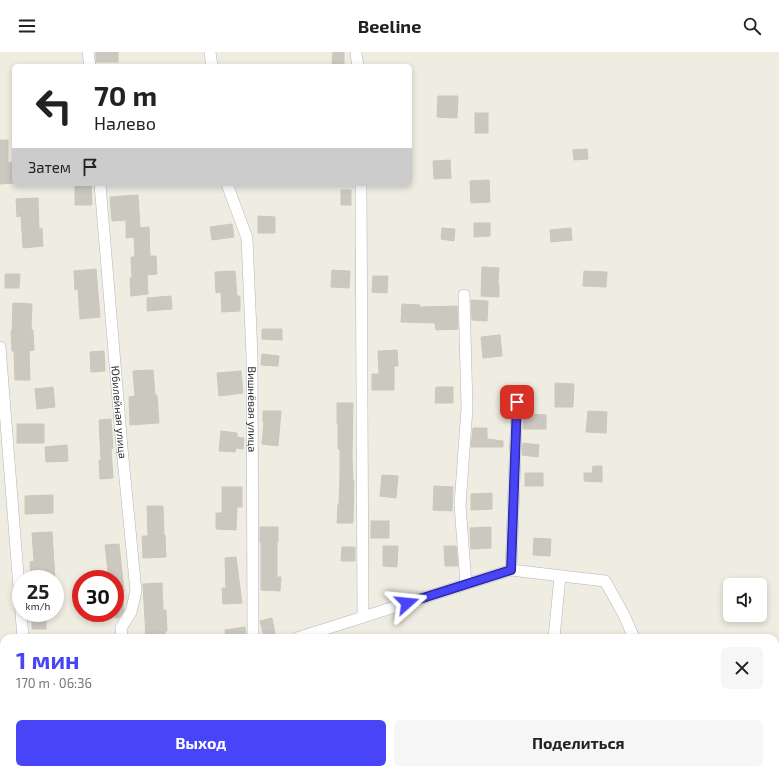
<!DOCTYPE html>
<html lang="ru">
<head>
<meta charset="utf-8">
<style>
	body { margin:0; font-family:"Exo 2",sans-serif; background:#f6f6f6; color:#222; height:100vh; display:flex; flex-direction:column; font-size:15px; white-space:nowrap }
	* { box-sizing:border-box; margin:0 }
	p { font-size:13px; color:#767676 }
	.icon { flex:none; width:22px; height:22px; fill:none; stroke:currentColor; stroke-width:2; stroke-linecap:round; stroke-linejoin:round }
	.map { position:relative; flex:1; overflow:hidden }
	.panel { position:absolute; left:0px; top:582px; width:779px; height:140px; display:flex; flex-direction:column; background:#fff; border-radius:12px 12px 0 0; box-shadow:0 2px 6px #0003 }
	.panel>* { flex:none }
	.guide { position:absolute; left:12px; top:12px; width:400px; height:122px; border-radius:6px; box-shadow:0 2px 6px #0003; background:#fff; color:#222; overflow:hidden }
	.fabs { position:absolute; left:723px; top:526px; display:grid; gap:8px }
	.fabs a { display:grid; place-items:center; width:44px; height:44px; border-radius:6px; background:#fff; box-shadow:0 2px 6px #0003; font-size:20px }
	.speed { position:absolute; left:12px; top:518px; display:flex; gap:8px; font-size:20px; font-weight:700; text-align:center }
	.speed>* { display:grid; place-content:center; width:52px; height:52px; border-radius:50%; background:#fff; box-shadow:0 2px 6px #0003; line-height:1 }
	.speed small { font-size:10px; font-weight:400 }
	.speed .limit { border:6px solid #d22; background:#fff; color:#111 }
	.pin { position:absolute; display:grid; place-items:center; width:34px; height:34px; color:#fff; margin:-17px; border-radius:8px; box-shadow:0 2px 6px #0006 }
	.me { position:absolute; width:44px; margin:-22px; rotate:72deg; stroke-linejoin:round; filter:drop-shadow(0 0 3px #0008) }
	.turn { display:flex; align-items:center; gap:14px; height:84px; padding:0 16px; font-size:18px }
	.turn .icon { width:52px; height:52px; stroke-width:2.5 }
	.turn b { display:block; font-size:28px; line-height:34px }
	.then { display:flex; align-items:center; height:38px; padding:0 16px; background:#0003; gap:8px; font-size:15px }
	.round { display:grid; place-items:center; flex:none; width:42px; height:42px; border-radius:6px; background:#f6f6f6 }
	.headline { display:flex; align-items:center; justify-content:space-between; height:68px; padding:0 16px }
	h1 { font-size:24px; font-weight:700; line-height:30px; color:#4844f8 }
	.action { display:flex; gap:8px; margin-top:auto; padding:8px 16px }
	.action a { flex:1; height:46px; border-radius:6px; background:#4844f8; color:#fff; font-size:16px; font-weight:700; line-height:46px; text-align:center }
	.action a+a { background:#f6f6f6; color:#222 }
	header { display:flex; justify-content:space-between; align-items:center; height:52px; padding:0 16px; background:#fff; font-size:18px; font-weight:700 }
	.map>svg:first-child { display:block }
	.building { fill:#cbc8c0; stroke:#cbc8ba }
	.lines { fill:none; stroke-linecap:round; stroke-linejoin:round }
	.street-casing { stroke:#b4b4c1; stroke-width:12 }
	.street { stroke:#fff; stroke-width:11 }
	.route-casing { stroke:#2f2ca1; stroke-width:10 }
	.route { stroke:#4844f8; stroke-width:7 }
	.labels { text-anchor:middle; stroke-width:4; stroke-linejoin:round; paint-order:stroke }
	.street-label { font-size:11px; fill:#2e2e2e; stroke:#fff }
</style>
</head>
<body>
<header><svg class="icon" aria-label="menu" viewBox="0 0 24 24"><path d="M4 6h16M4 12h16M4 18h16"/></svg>Beeline<svg class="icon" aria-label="search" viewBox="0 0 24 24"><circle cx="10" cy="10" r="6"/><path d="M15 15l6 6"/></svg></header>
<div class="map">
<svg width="779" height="722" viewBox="0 0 779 722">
	<rect width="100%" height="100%" fill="#efece1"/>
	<g class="building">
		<rect x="96" y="0" width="22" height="10"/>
		<polygon points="333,0 344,0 344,14 332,14"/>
		<polygon points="438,44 458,44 457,66 437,65"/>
		<rect x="475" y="61" width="13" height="20"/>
		<polygon points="0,88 8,88 8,111 14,110 14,131 0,132"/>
		<polygon points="587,97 588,107 574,108 573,98"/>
		<polygon points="450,108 451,126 434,127 433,109"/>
		<polygon points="489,128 490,150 471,151 470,129"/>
		<polygon points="75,132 91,132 92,153 75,153"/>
		<rect x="341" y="138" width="10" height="15"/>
		<polygon points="138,143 140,176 149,175 150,204 156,204 157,222 147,223 148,242 131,244 130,226 132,226 131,205 135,205 134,185 126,186 126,168 112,169 110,145"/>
		<polygon points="38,146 39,177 42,176 43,194 23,196 21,164 17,165 16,147"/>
		<polygon points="258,164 275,165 275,181 258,181"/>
		<polygon points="474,171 490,171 490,184 474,185"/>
		<polygon points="232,172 234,185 212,188 210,175"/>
		<polygon points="442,176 455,177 454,189 441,187"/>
		<polygon points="571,176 572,188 551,190 550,178"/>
		<polygon points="482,215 499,216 498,232 499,232 499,245 481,244"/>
		<polygon points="96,217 100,265 80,267 78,237 75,238 74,219"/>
		<polygon points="332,218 350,219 349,236 331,235"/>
		<polygon points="235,219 237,244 240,244 240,259 222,260 221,240 216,241 215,220"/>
		<polygon points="584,219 607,220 606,235 583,234"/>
		<polygon points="5,222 20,222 19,236 5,236"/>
		<polygon points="373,224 388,224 387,241 372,240"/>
		<polygon points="171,244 172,257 147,259 147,246"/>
		<polygon points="471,248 488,249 487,269 472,268"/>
		<polygon points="13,251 32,252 31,278 33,278 34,298 29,299 30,328 15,328 14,299 12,299 11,279 12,279"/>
		<polygon points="402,252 420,253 420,255 457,254 458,277 436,278 435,271 401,270"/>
		<polygon points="262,277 282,277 282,288 262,287"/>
		<polygon points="500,283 502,304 483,306 481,285"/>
		<polygon points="397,298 398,314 394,314 394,338 372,338 372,322 379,322 378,299"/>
		<polygon points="104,299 105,319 91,320 90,300"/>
		<polygon points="262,302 279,304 278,314 261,313"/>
		<polygon points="153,318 155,343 157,343 159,371 130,373 129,345 135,344 133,319"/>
		<polygon points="241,319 243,341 219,344 217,321"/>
		<polygon points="555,331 574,332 573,355 555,355"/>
		<polygon points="53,335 55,355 37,357 35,337"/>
		<polygon points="436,335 453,335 453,351 435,351"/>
		<polygon points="337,351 353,351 352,404 353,429 354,429 353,471 337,471 338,452 339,452 340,423 340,397 338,397 338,372 337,372"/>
		<polygon points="263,359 281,359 278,394 262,392 264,370 263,370"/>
		<polygon points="588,359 607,360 606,381 586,380"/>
		<polygon points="524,362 546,363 546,377 523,377"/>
		<polygon points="111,367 113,396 111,397 113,426 100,427 99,408 101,408 99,368"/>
		<rect x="17" y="372" width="27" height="19"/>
		<polygon points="473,376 487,376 487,387 503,389 503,395 471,395"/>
		<polygon points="221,379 237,381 237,385 244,386 243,397 236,396 235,400 219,399"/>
		<polygon points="523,391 539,393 538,405 522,403"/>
		<polygon points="67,393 68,409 46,410 45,395"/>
		<polygon points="593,414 602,414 602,430 584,429 584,421 592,421"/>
		<rect x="525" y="421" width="18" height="13"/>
		<polygon points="382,423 398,424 396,446 380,444"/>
		<polygon points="434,434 453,435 452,459 433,458"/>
		<polygon points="222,435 242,435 242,455 237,455 236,478 216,477 216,461 222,461"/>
		<polygon points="492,441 492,457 471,458 471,442"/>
		<polygon points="53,443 53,461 25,462 25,444"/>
		<polygon points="147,454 163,454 164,483 165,483 166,505 143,506 142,484 148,484"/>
		<rect x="371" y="469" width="18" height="17"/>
		<polygon points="260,475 278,475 278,490 277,490 277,525 281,525 280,539 261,538 261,490 260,490"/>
		<polygon points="491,475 491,496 471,497 470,476"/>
		<polygon points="52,480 55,527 31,527 30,510 34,509 32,481"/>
		<polygon points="534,486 551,487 550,504 533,503"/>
		<polygon points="119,492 124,539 122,539 124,559 119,566 115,566 115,527 109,527 105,493"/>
		<polygon points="383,494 398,494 397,515 383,514"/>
		<polygon points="444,494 456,494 458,514 445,514"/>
		<polygon points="342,495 355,495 355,509 341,509"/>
		<polygon points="236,505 242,551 223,552 222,536 226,536 225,506"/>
		<polygon points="162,531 163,558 166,558 167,579 165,579 165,586 146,586 143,532"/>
		<rect x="32" y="562" width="14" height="15"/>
		<polygon points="272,566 275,582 264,585 260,569"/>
		<polygon points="245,575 246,586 226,586 225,578"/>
	</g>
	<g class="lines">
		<g class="street-casing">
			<g id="street">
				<polyline points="88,0 90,14"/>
				<polyline points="210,0 212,14"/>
				<polyline points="356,2 358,14"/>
				<path id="s1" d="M100,132L122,396L136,539L131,560L121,576L122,586"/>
				<path id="s2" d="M227,132L247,186L252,304L253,586"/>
				<polyline points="361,132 363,565"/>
				<polyline points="464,243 467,356 460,453 466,532"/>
				<polyline points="0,295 23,586"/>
				<polyline points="511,518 517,350"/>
				<polyline points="297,586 511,518 605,529 624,563 634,586"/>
				<polyline points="554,586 560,524"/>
				<polyline points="0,627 4,626"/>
				<polyline points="775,656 779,656"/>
				<polyline points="205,722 217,718"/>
				<polyline points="544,722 545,718"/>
			</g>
		</g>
		<use href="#street" class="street"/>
	</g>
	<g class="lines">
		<g class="route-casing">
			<polyline id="route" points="407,551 511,518 517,350"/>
		</g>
		<use href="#route" class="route"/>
	</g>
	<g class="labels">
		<g class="street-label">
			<text dy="4" stroke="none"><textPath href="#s2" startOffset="229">Вишнёвая улица</textPath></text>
			<text dy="4" stroke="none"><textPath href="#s1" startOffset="229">Юбилейная улица</textPath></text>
		</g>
	</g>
</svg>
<div class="fabs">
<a><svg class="icon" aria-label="sound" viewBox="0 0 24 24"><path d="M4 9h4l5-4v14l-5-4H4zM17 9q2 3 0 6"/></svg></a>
</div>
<div class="speed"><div>25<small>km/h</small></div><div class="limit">30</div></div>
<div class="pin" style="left:517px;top:350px;background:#d93025"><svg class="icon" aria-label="arrive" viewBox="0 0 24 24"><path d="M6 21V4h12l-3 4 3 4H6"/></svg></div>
<svg class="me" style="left:407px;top:551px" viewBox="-20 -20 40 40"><path d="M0-17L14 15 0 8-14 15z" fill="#4844f8" stroke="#fff" stroke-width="4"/></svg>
<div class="guide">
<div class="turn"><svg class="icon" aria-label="left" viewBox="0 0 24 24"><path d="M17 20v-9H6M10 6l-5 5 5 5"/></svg><div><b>70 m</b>Налево</div></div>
<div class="then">Затем<svg class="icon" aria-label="arrive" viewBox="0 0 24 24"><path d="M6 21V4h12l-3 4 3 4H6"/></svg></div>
</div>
<section class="panel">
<div class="headline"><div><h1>1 мин</h1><p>170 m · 06:36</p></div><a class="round"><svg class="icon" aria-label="close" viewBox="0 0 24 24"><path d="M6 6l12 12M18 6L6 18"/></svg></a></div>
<div class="action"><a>Выход</a><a>Поделиться</a></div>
</section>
</div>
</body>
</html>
